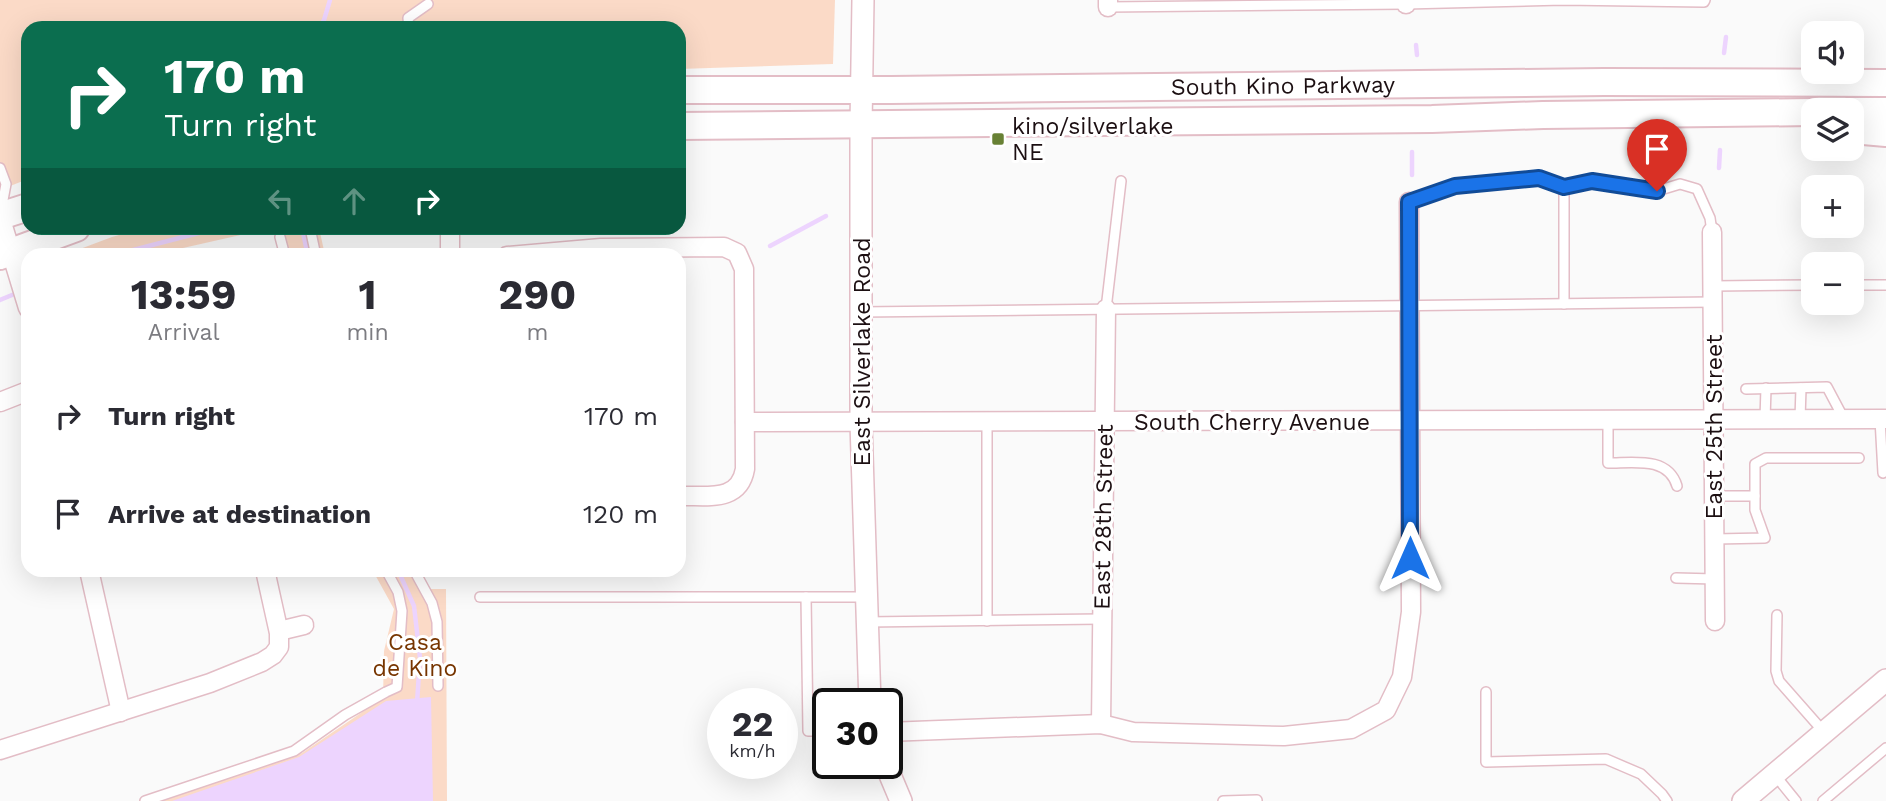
<!DOCTYPE html>
<html lang="en">
<head>
<meta charset="utf-8">
<style>
	body { margin:0; font-family:"Work Sans",sans-serif; background:#f2f2f3; color:#2b2b33; height:100vh; display:flex; flex-direction:column; font-size:26px; white-space:nowrap }
	* { box-sizing:border-box; margin:0 }
	p { font-size:23px; color:#7c7c81 }
	.icon { flex:none; width:38px; height:38px; fill:none; stroke:currentColor; stroke-width:2; stroke-linecap:round; stroke-linejoin:round }
	.map { position:relative; flex:1; overflow:hidden }
	.side { position:absolute; left:21px; top:248px; width:665px; height:329px; display:flex; flex-direction:column; background:#fff; border-radius:21px; box-shadow:0 7px 28px #0002 }
	.side>* { flex:none }
	.banner { position:absolute; left:21px; top:21px; width:665px; height:214px; border-radius:21px; box-shadow:0 7px 28px #0002; background:#0b6e4f; color:#fff; overflow:hidden }
	.fabs { position:absolute; left:1801px; top:21px; display:grid; gap:14px }
	.fabs a { display:grid; place-items:center; width:63px; height:63px; border-radius:14px; background:#fff; box-shadow:0 7px 28px #0002; font-size:35px }
	.speed { position:absolute; left:707px; top:688px; display:flex; gap:14px; font-size:35px; font-weight:700; text-align:center }
	.speed>* { display:grid; place-content:center; width:91px; height:91px; border-radius:50%; background:#fff; box-shadow:0 7px 28px #0002; line-height:1 }
	.speed small { font-size:18px; font-weight:400 }
	.speed .limit { border:4px solid #111; border-radius:10px; background:#fff; color:#111 }
	.pin { position:absolute; display:grid; place-items:center; width:60px; height:60px; color:#fff; margin:-72px -30px; border-radius:50% 50% 50% 0; rotate:-45deg; box-shadow:0 0 7px #0007 }
	.pin .icon { rotate:45deg }
	.me { position:absolute; width:77px; margin:-38px; rotate:0deg; stroke-linejoin:round; filter:drop-shadow(0 0 5px #0008) }
	.turn { display:flex; align-items:center; gap:24px; height:147px; padding:0 28px; font-size:32px }
	.turn .icon { width:91px; height:91px; stroke-width:2.5 }
	.turn b { display:block; font-size:49px; line-height:60px }
	.lanes { display:flex; align-items:center; height:66px; padding:0 28px; background:#0003; justify-content:center; gap:35px; direction:ltr }
	.lanes .off { opacity:.35 }
	.eta { display:flex; justify-content:space-evenly; align-items:center; height:119px; text-align:center }
	.eta b { font-size:42px; font-weight:700; line-height:49px }
	ul { padding:0; list-style:none }
	li { display:flex; align-items:center; gap:21px; height:98px; padding:0 28px }
	li div { flex:1 }
	li b { display:block; font-size:26px }
	li em { font-style:normal }
	.map>svg:first-child { display:block }
	.green { fill:#fbdac7 }
	.water { fill:#edd4fe }
	.lines { fill:none; stroke-linecap:round; stroke-linejoin:round }
	.stream { stroke:#edd4fe; stroke-width:4.5 }
	.service-casing { stroke:#e3bdc6; stroke-width:12 }
	.minor-casing { stroke:#e3bdc6; stroke-width:21 }
	.tertiary-casing { stroke:#e3bdc6; stroke-width:24 }
	.primary-casing { stroke:#e3bdc6; stroke-width:30 }
	.service { stroke:#fff; stroke-width:9 }
	.minor { stroke:#fff; stroke-width:18 }
	.tertiary { stroke:#fff; stroke-width:21 }
	.primary { stroke:#fff; stroke-width:26 }
	.route-casing { stroke:#114b97; stroke-width:18 }
	.route { stroke:#1a73e8; stroke-width:12 }
	.poi-dot { fill:#688135; stroke:#fff; stroke-width:2.5 }
	.labels { text-anchor:middle; stroke-width:6; stroke-linejoin:round; paint-order:stroke }
	.street-label { font-size:23px; fill:#1c0f12; stroke:#fff }
	.poi-label { font-size:23px; fill:#1c0f12; stroke:#fff; text-anchor:start }
	.park-label { font-size:23px; fill:#773500; stroke:#fff }
</style>
</head>
<body>
<div class="map">
<svg width="1886" height="801" viewBox="0 0 1886 801">
	<rect width="100%" height="100%" fill="#fafafa"/>
	<g class="green">
		<polygon points="0,0 835,0 833,64 679,69 679,28 28,28 28,179 0,190"/>
		<polygon points="144,228 271,228 152,255 64,255 112,237"/>
		<polygon points="274,228 319,228 325,255 280,255"/>
		<polygon points="373,571 419,571 429,589 446,589 447,801 161,801 302,753 383,698 384,651 394,609"/>
	</g>
	<polygon class="water" points="431,697 433,801 172,801 299,757 386,701"/>
	<g class="lines">
		<g class="stream">
			<polyline points="318,28 324,20 330,0"/>
			<polyline points="1416,45 1417,55"/>
			<polyline points="1724,53 1726,37"/>
			<polyline points="1719,168 1720,150"/>
			<polyline points="1412,175 1412,152"/>
			<polyline points="302,228 308,256"/>
			<polyline points="770,246 826,216"/>
			<polyline points="110,256 218,228"/>
			<polyline points="0,300 12,295"/>
			<polyline points="398,570 414,606 420,658 417,703"/>
		</g>
		<g class="service-casing">
			<g id="service">
				<polyline points="1108,7 1406,4 1563,0 1704,2 1705,0"/>
				<polyline points="409,28 408,18 428,4"/>
				<polyline points="0,168 6,184 1,211"/>
				<polyline points="1564,187 1592,181 1657,191 1680,184 1697,189 1710,218 1712,232"/>
				<polyline points="1409,202 1455,186 1539,178 1564,187 1564,304"/>
				<polyline points="310,228 316,256"/>
				<polyline points="280,237 285,256"/>
				<polyline points="1852,285 1886,285"/>
				<polyline points="1713,286 1813,285"/>
				<polyline points="1106,309 1121,181"/>
				<polyline points="861,312 1713,302"/>
				<polyline points="1746,389 1827,387 1844,419"/>
				<polyline points="1765,419 1766,388"/>
				<polyline points="1800,419 1801,388"/>
				<polyline points="1880,419 1883,473"/>
				<path d="M1608,420V463C1633,463 1668,456 1677,486"/>
				<polyline points="987,423 987,621"/>
				<polyline points="1714,496 1755,496"/>
				<polyline points="1715,539 1765,538 1755,510 1755,464 1766,458 1859,458"/>
				<polyline points="414,570 432,603 437,622 438,686"/>
				<polyline points="1676,578 1715,579"/>
				<polyline points="480,597 866,597"/>
				<polyline points="806,597 808,731 828,731"/>
				<polyline points="1777,615 1776,671 1779,681 1823,731"/>
				<polyline points="867,622 1102,619"/>
				<polyline points="1486,692 1486,762 1606,759 1641,774 1662,794 1667,801"/>
				<polyline points="832,698 869,699"/>
				<polyline points="1775,775 1796,801"/>
				<polyline points="145,801 294,751 345,715 386,692 397,687 402,611 398,592 386,570"/>
				<polyline points="1223,801 1257,800"/>
				<polyline points="1823,801 1886,748"/>
			</g>
		</g>
		<g class="minor-casing">
			<g id="minor">
				<polyline points="1108,0 1108,7"/>
				<polyline points="1406,0 1406,4"/>
				<polyline points="0,216 28,308"/>
				<polyline points="450,228 450,256"/>
				<polyline points="1712,232 1715,621"/>
				<path d="M507,256L601,248L724,247L737,253L744,269V279L745,469C739,503 707,495 679,496"/>
				<polyline points="0,402 28,391"/>
				<polyline points="745,422 1886,419"/>
				<polyline points="89,570 121,712"/>
				<polyline points="279,631 304,625"/>
				<polyline points="1101,724 1106,309"/>
				<polyline points="887,732 1101,724 1133,732 1284,736 1351,729 1386,710 1402,677 1411,612 1409,202"/>
				<polyline points="0,750 210,683 262,662 273,655 279,647 279,633 265,570"/>
			</g>
		</g>
		<g class="tertiary-casing">
			<g id="tertiary">
				<polyline points="863,0 861,125 861,423 870,704"/>
				<polyline points="885,763 901,801"/>
				<polyline points="1743,801 1886,680"/>
			</g>
		</g>
		<g class="primary-casing">
			<g id="primary">
				<path id="s1" d="M679,90H891L1604,82L1886,83"/>
				<polyline points="1852,111 1886,111"/>
				<polyline points="679,126 1432,119 1543,115 1813,112"/>
				<polyline points="1852,130 1886,133"/>
				<polyline points="0,216 28,207"/>
				<polyline points="0,256 76,228"/>
			</g>
		</g>
		<use href="#service" class="service"/>
		<use href="#minor" class="minor"/>
		<use href="#tertiary" class="tertiary"/>
		<use href="#primary" class="primary"/>
	</g>
	<g class="lines">
		<g class="route-casing">
			<polyline id="route" points="1410,558 1409,202 1455,186 1539,178 1564,187 1592,181 1657,191"/>
		</g>
		<use href="#route" class="route"/>
	</g>
	<rect class="poi-dot" x="991" y="132" width="14" height="14" rx="3.5"/>
	<g class="labels">
		<g class="street-label">
			<text dy="8" stroke="none"><textPath href="#s1" startOffset="604">South Kino Parkway</textPath></text>
			<text transform="translate(862 352) rotate(-90)" y="8">East Silverlake Road</text>
			<text x="1252" y="430">South Cherry Avenue</text>
			<text transform="translate(1714 427) rotate(-90)" y="8">East 25th Street</text>
			<text transform="translate(1103 517) rotate(-89)" y="8">East 28th Street</text>
		</g>
		<g class="poi-label">
			<text x="1012" y="134">kino/silverlake<tspan x="1012" dy="26">NE</tspan></text>
		</g>
		<g class="park-label">
			<text x="415" y="650">Casa<tspan x="415" dy="26">de Kino</tspan></text>
		</g>
	</g>
</svg>
<div class="fabs">
<a><svg class="icon" aria-label="sound" viewBox="0 0 24 24"><path d="M4 9h4l5-4v14l-5-4H4zM17 9q2 3 0 6"/></svg></a>
<a><svg class="icon" aria-label="layers" viewBox="0 0 24 24"><path d="M12 4l9 5-9 5-9-5zM3 14l9 5 9-5"/></svg></a>
<a>+</a>
<a>−</a>
</div>
<div class="speed"><div>22<small>km/h</small></div><div class="limit">30</div></div>
<div class="pin" style="left:1657px;top:191px;background:#d93025"><svg class="icon" aria-label="arrive" viewBox="0 0 24 24"><path d="M6 21V4h12l-3 4 3 4H6"/></svg></div>
<svg class="me" style="left:1410px;top:558px" viewBox="-20 -20 40 40"><path d="M0-17L14 15 0 8-14 15z" fill="#1a73e8" stroke="#fff" stroke-width="4"/></svg>
<div class="banner">
<div class="turn"><svg class="icon" aria-label="right" viewBox="0 0 24 24"><path d="M7 20v-9h11M14 6l5 5-5 5"/></svg><div><b>170 m</b>Turn right</div></div>
<div class="lanes"><svg class="icon off" aria-label="left" viewBox="0 0 24 24"><path d="M17 20v-9H6M10 6l-5 5 5 5"/></svg><svg class="icon off" aria-label="ahead" viewBox="0 0 24 24"><path d="M12 20V5M6 11l6-6 6 6"/></svg><svg class="icon" aria-label="right" viewBox="0 0 24 24"><path d="M7 20v-9h11M14 6l5 5-5 5"/></svg></div>
</div>
<section class="side">
<div class="eta">
<div><b>13:59</b><p>Arrival</p></div>
<div><b>1</b><p>min</p></div>
<div><b>290</b><p>m</p></div>
</div>
<ul>
<li><svg class="icon" aria-label="right" viewBox="0 0 24 24"><path d="M7 20v-9h11M14 6l5 5-5 5"/></svg><div><b>Turn right</b></div><em>170 m</em></li>
<li><svg class="icon" aria-label="arrive" viewBox="0 0 24 24"><path d="M6 21V4h12l-3 4 3 4H6"/></svg><div><b>Arrive at destination</b></div><em>120 m</em></li>
</ul>
</section>
</div>
</body>
</html>
